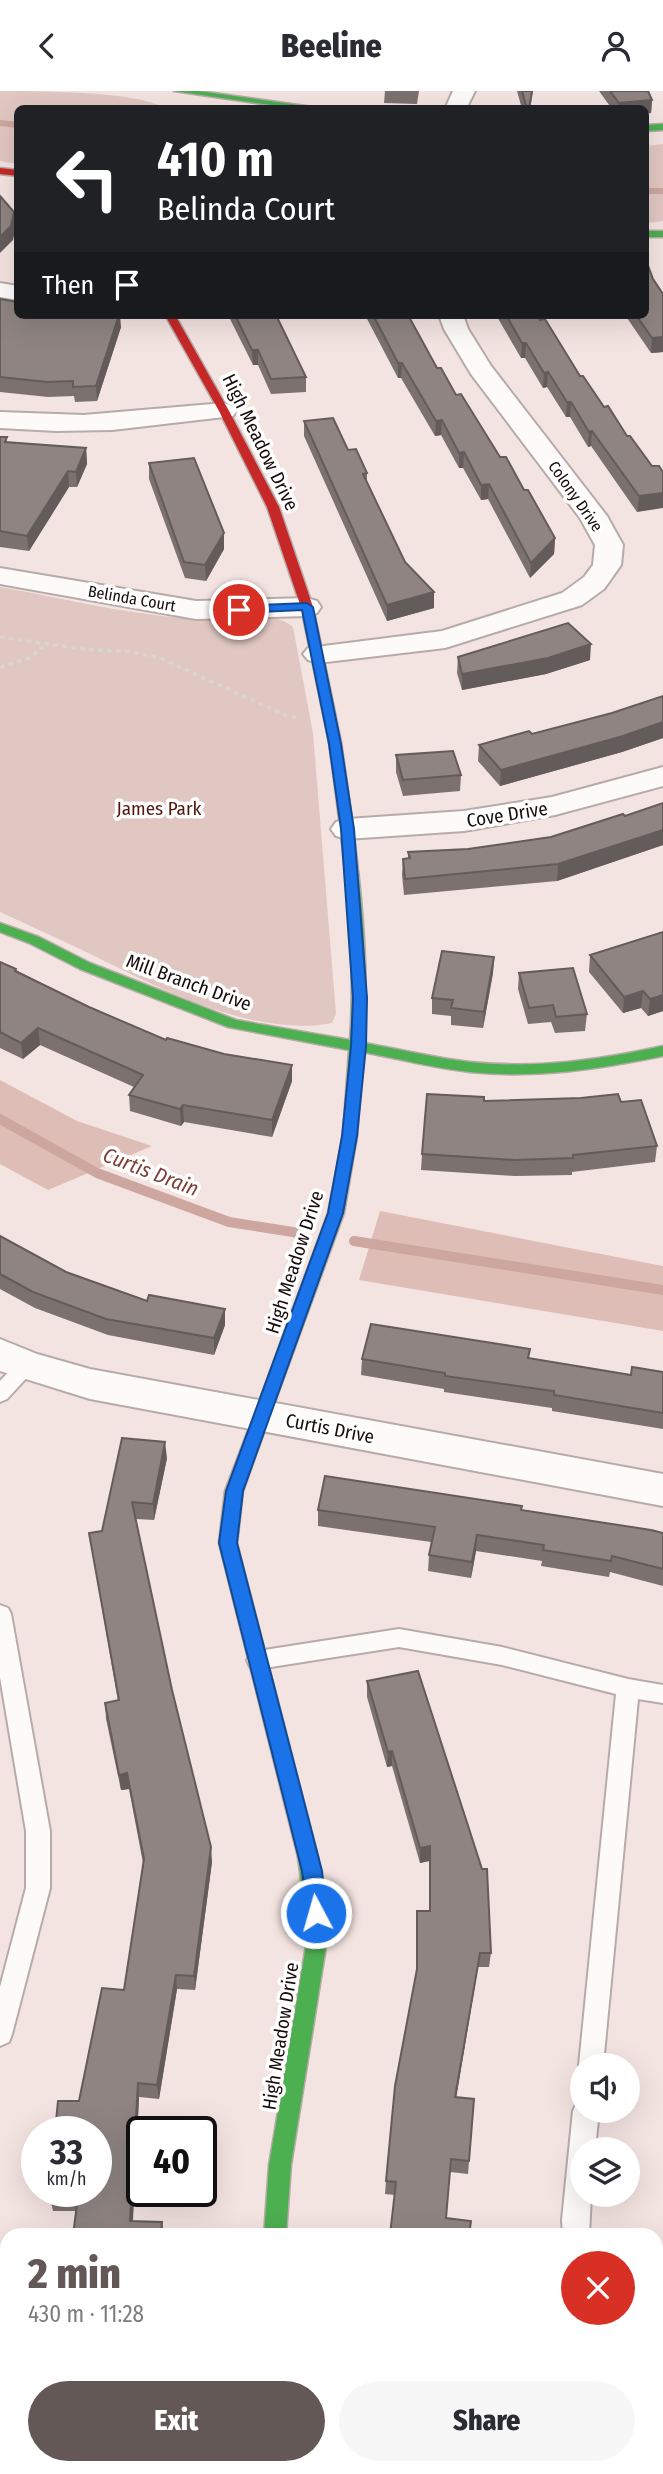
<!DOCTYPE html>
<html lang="en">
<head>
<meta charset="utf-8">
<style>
	body { margin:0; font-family:"Fira Sans Condensed",sans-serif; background:#f7f7f7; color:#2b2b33; height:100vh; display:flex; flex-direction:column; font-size:26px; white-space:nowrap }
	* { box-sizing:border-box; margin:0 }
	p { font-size:23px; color:#7c7c81 }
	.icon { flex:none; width:38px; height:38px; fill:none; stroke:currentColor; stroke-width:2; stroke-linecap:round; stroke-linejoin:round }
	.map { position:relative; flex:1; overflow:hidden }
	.drawer { position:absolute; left:0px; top:2137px; width:663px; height:247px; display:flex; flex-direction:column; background:#fff; border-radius:21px 21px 0 0; box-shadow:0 7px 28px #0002 }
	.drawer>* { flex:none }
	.top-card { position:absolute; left:14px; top:14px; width:635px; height:214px; border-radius:10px; box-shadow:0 7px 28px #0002; background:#202124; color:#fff; overflow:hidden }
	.fabs { position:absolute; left:570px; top:1962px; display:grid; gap:14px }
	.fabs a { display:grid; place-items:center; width:70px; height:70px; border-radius:50%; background:#fff; box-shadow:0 7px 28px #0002; font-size:35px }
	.speed { position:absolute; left:21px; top:2025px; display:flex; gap:14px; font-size:35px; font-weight:700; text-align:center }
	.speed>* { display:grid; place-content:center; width:91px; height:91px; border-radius:50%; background:#fff; box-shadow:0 7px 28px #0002; line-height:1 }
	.speed small { font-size:18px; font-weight:400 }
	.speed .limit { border:4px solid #111; border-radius:10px; background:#fff; color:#111 }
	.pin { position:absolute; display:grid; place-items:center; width:60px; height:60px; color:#fff; margin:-30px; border:4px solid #fff; border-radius:50%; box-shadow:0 2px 7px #0007 }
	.me { position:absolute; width:77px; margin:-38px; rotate:354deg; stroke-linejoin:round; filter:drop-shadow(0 0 5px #0008) }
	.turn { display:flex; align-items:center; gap:24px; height:147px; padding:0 28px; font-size:32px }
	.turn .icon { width:91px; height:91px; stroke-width:2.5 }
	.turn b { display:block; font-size:49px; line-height:60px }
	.then { display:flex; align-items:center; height:66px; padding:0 28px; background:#0003; gap:14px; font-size:26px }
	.round { display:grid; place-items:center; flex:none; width:74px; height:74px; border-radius:37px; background:#f7f7f7 }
	.summary { display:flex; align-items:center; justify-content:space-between; height:119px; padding:0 28px }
	h1 { font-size:42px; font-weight:800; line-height:52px; color:#645856 }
	.primary-button { display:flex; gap:14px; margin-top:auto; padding:14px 28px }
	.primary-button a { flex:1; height:80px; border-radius:42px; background:#645856; color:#fff; font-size:28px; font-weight:800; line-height:80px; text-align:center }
	.primary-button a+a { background:#f7f7f7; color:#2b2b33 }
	header { display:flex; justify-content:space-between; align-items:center; height:91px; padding:0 28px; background:#fff; font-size:32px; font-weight:800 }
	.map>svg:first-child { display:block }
	.green { fill:#e1c7c2 }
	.forest { fill:#dfbdb7 }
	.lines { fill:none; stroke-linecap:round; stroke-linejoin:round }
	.stream-far1 { stroke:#cda69f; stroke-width:6 }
	.stream { stroke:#cda69f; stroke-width:10 }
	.lane-casing { stroke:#b7aba9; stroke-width:4 }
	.street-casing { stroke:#b7aba9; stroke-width:4 }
	.fast-casing { stroke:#b7aba9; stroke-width:3 }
	.slow-casing { stroke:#b7aba9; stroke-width:3 }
	.jam-casing { stroke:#b7aba9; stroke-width:3 }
	.path { stroke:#dad5d3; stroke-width:3.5; stroke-dasharray:4.5 4.5; stroke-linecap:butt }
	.lane { fill:#fdfbfa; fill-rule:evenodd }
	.street { fill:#fdfbfa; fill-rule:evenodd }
	.fast { fill:#4caf50; fill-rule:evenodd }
	.slow { fill:#ffc107; fill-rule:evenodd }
	.jam { fill:#c62828; fill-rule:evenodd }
	.wall { fill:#7b726f }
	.shaded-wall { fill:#645c5a }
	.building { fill:#8f8481; stroke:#645c5a; stroke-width:2 }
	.route { fill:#1a73e8; stroke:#114b97; stroke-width:2 }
	.labels { text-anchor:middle; stroke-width:7; stroke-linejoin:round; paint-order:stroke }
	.far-street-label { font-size:16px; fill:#160c0b; stroke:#fff }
	.street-label { font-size:19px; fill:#160c0b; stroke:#fff }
	.park-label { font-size:19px; fill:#52170f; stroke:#fff }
	.water-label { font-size:21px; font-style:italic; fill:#7e3e34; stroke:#fff }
</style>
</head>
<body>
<header><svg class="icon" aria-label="back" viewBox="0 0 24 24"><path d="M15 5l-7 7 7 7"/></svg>Beeline<svg class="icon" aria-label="person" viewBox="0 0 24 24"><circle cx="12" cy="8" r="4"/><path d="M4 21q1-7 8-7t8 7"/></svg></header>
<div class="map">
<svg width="663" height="2383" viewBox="0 0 663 2383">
	<rect width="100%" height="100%" fill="#f4e4e1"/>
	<g class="green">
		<path d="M0,0C36,0 137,0 164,17L18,18L17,73L0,70Z"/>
		<polygon points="663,53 663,130 646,132 646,55"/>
		<path d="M0,496C68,508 140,527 209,528C235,528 273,519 293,536L313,642L336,923L332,932C250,948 150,892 78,857C52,845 26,833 0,821Z"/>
	</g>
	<g class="forest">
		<polygon points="0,989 77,1030 152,1055 48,1099 0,1073"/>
		<polygon points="380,1120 663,1175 663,1240 359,1189"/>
	</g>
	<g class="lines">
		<g class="stream-far1">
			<polyline points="0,32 18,34"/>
			<polyline points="646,100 663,100"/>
		</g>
		<g class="stream">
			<polyline points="0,1028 97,1082 229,1131 299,1142"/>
			<polyline points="354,1150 663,1199"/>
		</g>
		<g class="lane-casing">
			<g id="lane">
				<polygon points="26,1268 33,1270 36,1275 33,1280 7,1308 0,1311 0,1290 19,1270"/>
				<polygon points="0,1514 8,1517 11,1523 50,1740 50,1797 12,1943 9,1951 0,1955 0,1896 26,1797 26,1740 0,1586"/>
				<polygon points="399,1538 502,1556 628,1588 663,1594 663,1612 638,1608 603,1974 583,1974 583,1983 579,1974 616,1603 502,1574 399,1556 258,1578 250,1576 247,1569 250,1562 258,1560"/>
				<polygon points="583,2009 583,2020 599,2020 595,2058 583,2058 583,2104 591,2104 589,2144 563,2144 562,2129 573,2020 577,2011"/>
				<polygon points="582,2376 610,2376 611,2383 583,2383"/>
			</g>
		</g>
		<g class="street-casing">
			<g id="street">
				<polygon points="453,0 475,0 466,18 445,18"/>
				<polygon points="0,192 18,195 18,209 0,206"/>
				<polygon points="439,224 463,224 468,238 491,275 607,425 623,454 621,474 604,498 582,514 445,557 318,572 308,569 303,563 308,557 442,540 562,502 584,486 593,474 595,454 580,427 471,283 444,238"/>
				<polygon points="224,312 233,315 237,320 233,325 112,339 56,340 0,337 0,321 84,324"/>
				<polygon points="0,477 196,510 307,507 317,510 321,516 317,522 307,525 196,528 0,493"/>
				<polygon points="663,676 663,695 555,724 464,740 347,748 336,745 331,738 336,731 347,728 464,720 552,706"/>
				<polygon points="0,1248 37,1263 90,1278 663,1383 663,1415 90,1308 0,1280"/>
			</g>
		</g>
		<g class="fast-casing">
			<g id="fast">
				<polygon points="174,0 199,0 327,18 298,18"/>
				<polygon points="663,33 663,39 646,40 646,34"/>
				<rect x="646" y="140" width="17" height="6"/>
				<path d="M335,647L341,651C355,749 371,853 364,952C399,958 435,967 470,971C536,978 599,969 663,955V965C599,978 536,988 470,981C434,977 399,968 363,961L357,1045L344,1122L276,1308L274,1312H262L260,1308L328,1122L343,1045L349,959L228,936L80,878L29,852L0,841V832L39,846L90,872L236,929L350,949C357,853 342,747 329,651Z"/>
				<polygon points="308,1757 315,1760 318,1766 328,1843 291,2074 286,2144 264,2144 269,2074 308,1843 298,1766 301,1760"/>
				<rect x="261" y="2376" width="22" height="7"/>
			</g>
		</g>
		<g class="slow-casing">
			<polygon id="slow" points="268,1302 274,1304 276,1308 243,1400 237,1452 318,1766 315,1772 308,1775 301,1772 298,1766 219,1452 225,1400 260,1308 262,1304"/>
		</g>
		<g class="jam-casing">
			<g id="jam">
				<polygon points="0,77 18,79 18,85 0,83"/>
				<polygon points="165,224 175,224 229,320 279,416 313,516 341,651 339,654 331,654 329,651 301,516 267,416 219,320"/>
			</g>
		</g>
		<g class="path">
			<polyline points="0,546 83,558 132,561 160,567 287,625 301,626"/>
			<polyline points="0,576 32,566 46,552"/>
		</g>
		<use href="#lane" class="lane"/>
		<use href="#street" class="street"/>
		<use href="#fast" class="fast"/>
		<use href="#slow" class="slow"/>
		<use href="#jam" class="jam"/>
	</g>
	<g class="wall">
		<polygon points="385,0 419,0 417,13 384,12"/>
		<polygon points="517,0 533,0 530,18 522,18"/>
		<polygon points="599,0 648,0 652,9 651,22 646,18 612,18"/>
		<polygon points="653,188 663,203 663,261 651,262 625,224 646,224"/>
		<polygon points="0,208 121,236 97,310 75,311 74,305 48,306 0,301"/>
		<polygon points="228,224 276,224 306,286 306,301 271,303 258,274 253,274"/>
		<polygon points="365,224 408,224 437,277 524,399 555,447 554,463 530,487 488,408 481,409 463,377 459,377 441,344 435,345 401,287 398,287"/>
		<polygon points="496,224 538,224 540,229 580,285 652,375 637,421 591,355 588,356 570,326 566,326 547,296 543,297 525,267 521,267"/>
		<polygon points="304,330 348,359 367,382 367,392 405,471 434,517 387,530 304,345"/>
		<polygon points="0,346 7,346 7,351 86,357 87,373 77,396 69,396 29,460 0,456"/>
		<polygon points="149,372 224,458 206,490 185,487 149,388"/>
		<polygon points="458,566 590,569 546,583 462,599 457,582"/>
		<polygon points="663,605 663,647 622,661 500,695 478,670 479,654 532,643 612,622"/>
		<polygon points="396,664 461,684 460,700 403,705 396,681"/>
		<polygon points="663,712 663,754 557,790 404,804 402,784 403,768 408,767 408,761 468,758 551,746 625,725"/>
		<polygon points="663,841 663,920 648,925 641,917 623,922 589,881 590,864"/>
		<polygon points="494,866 493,882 483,937 451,934 451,925 432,923 432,907"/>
		<polygon points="0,871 89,916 166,949 224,963 292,974 292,990 272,1046 184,1031 181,1035 130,1020 129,1004 134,996 40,954 23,968 0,957"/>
		<polygon points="519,882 587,923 585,940 555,942 551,931 528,933 518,898"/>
		<polygon points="581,1007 621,1011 657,1055 655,1071 572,1081 572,1084 514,1085 421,1079 422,1063 484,1010"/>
		<polygon points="0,1145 66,1181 147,1210 225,1218 225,1234 214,1264 108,1244 35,1217 0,1198"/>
		<polygon points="529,1267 631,1284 663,1281 663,1338 552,1320 552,1317 444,1301 444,1298 361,1284 362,1268"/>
		<polygon points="167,1367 154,1429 136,1428 172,1599 212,1771 195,1899 177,1898 159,2008 139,2006 133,2130 162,2131 164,2144 73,2144 76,2120 53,2120 50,2107 79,2010 124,1899 143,1772 129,1698 121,1699 106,1628 105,1612 118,1610 89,1442 102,1440"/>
		<polygon points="318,1419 522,1419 663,1442 663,1495 610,1481 609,1486 541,1475 542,1470 476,1460 471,1487 428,1480 429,1464 431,1451 318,1435"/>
		<polygon points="367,1590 491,1862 489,1876 478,1876 456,2006 474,2008 468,2083 450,2081 446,2127 469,2144 395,2104 385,2103 386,2090 416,1883 417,1820 429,1820 429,1770 420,1772 392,1675 387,1676 367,1606"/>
	</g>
	<g class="shaded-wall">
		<polygon points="652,9 651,22 646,23 646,18 619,18 619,12"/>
		<polygon points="14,121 16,136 13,149 0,162 0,146"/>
		<polygon points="119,224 120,224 121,236 97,310 96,295"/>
		<polygon points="663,246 663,261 651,262 652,247"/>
		<polygon points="522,252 526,252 525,267 521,267"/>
		<polygon points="252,259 258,259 258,274 253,274"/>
		<polygon points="398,272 402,272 401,287 398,287"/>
		<polygon points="548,281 547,296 543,297 544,282"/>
		<polygon points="567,311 571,311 570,326 566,326"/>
		<polygon points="442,329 441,344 435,345 436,330"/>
		<polygon points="592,340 591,355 588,356 589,341"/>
		<polygon points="86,357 87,373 77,396 76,381"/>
		<polygon points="464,361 463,377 459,377 459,362"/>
		<polygon points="68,380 69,396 29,460 27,445"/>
		<polygon points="489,393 488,408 481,409 481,394"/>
		<polygon points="663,402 663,417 637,421 639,405"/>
		<polygon points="224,442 224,458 206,490 205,474"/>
		<polygon points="555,447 554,463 530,487 531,472"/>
		<polygon points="434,501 434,517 387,530 387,514"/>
		<polygon points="591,553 590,569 546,583 462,599 462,583"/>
		<polygon points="663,631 663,647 622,661 500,695 501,679"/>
		<polygon points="663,739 663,754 557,790 558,773"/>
		<polygon points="494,866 493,882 483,937 484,921"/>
		<polygon points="643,900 641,917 623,922 624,906"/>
		<polygon points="663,904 663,920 648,925 650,908"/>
		<polygon points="38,937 40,954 23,968 21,952"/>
		<polygon points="292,974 292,990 272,1046 272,1029"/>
		<polygon points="183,1014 184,1031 181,1035 180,1018"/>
		<polygon points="225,1218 225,1234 214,1264 214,1247"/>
		<polygon points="165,1351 167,1367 154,1429 153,1413"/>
		<polygon points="477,1444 476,1460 471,1487 472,1471"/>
		<polygon points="392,1660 392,1675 387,1676 388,1661"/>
		<polygon points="127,1682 129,1698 121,1699 119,1684"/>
		<polygon points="430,1755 429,1770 420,1772 420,1757"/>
		<polygon points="211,1756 212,1771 195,1899 194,1885"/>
		<polygon points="480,1862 478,1876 454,2020 455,2006"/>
		<polygon points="176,1884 177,1898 159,2008 157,1994"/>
		<polygon points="138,1992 139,2006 132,2143 130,2130"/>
	</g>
	<g class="building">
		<polygon points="522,0 532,0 529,18 527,18"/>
		<polygon points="610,0 648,0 652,9 619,12"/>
		<polygon points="0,105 14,121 11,135 0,146"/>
		<polygon points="646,169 653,188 663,203 663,246 652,247 636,224 646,224"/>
		<polygon points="0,208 18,211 18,224 119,224 96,295 73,296 73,290 47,291 0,286"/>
		<polygon points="235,224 276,224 306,286 271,288 258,259 252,259"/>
		<polygon points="373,224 408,224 437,277 441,277 456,304 461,303 500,366 506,366 524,399 528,399 555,447 531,472 489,393 481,394 464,361 459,362 442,329 436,330 402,272 398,272"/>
		<polygon points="506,224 538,224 540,229 545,228 580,285 583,285 604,316 608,315 627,345 630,345 652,375 659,375 663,381 663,402 639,405 592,340 589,341 571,311 567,311 548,281 544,282 526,252 522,252"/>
		<polygon points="333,327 348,359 356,358 367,382 363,383 405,471 434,501 387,514 304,330"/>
		<polygon points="0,346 7,346 5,351 86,357 76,381 68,380 27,445 0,440"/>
		<polygon points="194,367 224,442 205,474 184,471 149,372"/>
		<polygon points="568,532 591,553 548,567 462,583 458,566"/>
		<polygon points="663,605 663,631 623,645 501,679 479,654 529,640 532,643 612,622"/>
		<polygon points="453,660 461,684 403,689 396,664"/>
		<polygon points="663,712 663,739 558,773 405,788 403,768 410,767 408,761 468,758 551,746 623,723 625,725"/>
		<polygon points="663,841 663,904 650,908 643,900 624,906 590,864"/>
		<polygon points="442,860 494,866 484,921 451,917 453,909 432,907"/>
		<polygon points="0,871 16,878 15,880 89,916 166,949 167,947 224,963 292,974 272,1029 183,1014 180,1018 129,1004 143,984 38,937 21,952 0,941"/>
		<polygon points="573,877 587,923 556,926 553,914 529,917 519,882"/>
		<polygon points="427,1003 484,1006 484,1010 581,1007 618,1003 621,1011 641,1009 657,1055 573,1064 573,1067 515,1069 422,1063"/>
		<polygon points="0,1145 66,1181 147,1210 149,1204 225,1218 214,1247 106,1228 33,1201 0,1183"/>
		<polygon points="371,1233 530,1258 528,1267 631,1284 632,1276 663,1281 663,1322 554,1304 554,1300 445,1285 445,1282 362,1268"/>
		<polygon points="122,1347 165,1351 153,1413 132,1411 172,1599 211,1756 194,1885 176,1884 157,1994 138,1992 130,2130 162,2131 161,2144 73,2144 78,2106 50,2107 51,2100 96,2100 96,2040 55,2040 58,2010 79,2010 102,1897 124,1899 144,1768 127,1682 119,1684 105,1612 119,1609 89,1442 102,1440"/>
		<polygon points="325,1385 522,1415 521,1419 651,1439 663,1442 663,1478 612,1465 611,1470 543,1459 544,1454 477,1444 472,1471 429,1464 435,1436 318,1419"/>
		<polygon points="418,1580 482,1778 487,1778 491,1862 480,1862 455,2006 474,2008 469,2070 451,2068 446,2127 471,2130 469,2144 390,2144 396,2091 386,2090 395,1995 417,1878 417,1820 430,1820 430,1755 420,1757 392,1660 388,1661 367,1590"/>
		<polygon points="76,2376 145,2376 145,2383 75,2383"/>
		<rect x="386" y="2376" width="66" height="7"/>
	</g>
	<polygon class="route" points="307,512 313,516 341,653 354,738 367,907 366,955 357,1045 343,1122 243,1400 237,1452 322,1780 326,1822 323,1828 316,1831 309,1828 302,1780 219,1452 226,1400 328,1122 342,1045 351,955 353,907 341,738 329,653 302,519 239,522 233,519 239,515"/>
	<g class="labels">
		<g class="far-street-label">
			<text transform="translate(576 405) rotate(55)" y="6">Colony Drive</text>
			<text transform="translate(132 507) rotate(10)" y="6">Belinda Court</text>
		</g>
		<g class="street-label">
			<text transform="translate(261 351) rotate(64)" y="7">High Meadow Drive</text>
			<text transform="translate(507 723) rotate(-9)" y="7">Cove Drive</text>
			<text transform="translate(189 891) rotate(20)" y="7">Mill Branch Drive</text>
			<text transform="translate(294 1171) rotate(-72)" y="7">High Meadow Drive</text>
			<text transform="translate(330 1337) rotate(11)" y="7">Curtis Drive</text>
			<text transform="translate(280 1945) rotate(-81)" y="7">High Meadow Drive</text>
		</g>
		<g class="park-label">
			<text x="159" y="724">James Park</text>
		</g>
		<g class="water-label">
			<text transform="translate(151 1081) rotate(21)" y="7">Curtis Drain</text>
		</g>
	</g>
</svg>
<div class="fabs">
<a><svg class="icon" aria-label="sound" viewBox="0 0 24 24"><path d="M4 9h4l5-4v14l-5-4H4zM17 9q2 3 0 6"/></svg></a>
<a><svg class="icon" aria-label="layers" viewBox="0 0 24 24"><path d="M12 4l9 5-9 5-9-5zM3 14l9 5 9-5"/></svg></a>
</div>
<div class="speed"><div>33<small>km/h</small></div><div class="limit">40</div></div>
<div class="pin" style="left:239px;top:519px;background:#d93025"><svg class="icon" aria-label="arrive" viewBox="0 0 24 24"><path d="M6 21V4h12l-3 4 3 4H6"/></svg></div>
<svg class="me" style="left:316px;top:1822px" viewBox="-20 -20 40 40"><circle r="17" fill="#1a73e8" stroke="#fff" stroke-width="3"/><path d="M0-11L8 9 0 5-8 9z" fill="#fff"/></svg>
<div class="top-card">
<div class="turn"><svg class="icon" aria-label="left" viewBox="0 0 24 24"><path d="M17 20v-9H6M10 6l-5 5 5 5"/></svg><div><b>410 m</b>Belinda Court</div></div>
<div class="then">Then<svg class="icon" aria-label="arrive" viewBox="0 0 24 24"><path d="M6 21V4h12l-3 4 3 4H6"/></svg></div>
</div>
<section class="drawer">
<div class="summary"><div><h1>2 min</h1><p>430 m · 11:28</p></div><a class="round" style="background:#d93025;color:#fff"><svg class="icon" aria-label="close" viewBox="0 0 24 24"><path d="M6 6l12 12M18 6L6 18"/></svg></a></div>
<div class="primary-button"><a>Exit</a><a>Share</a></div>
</section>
</div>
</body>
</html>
